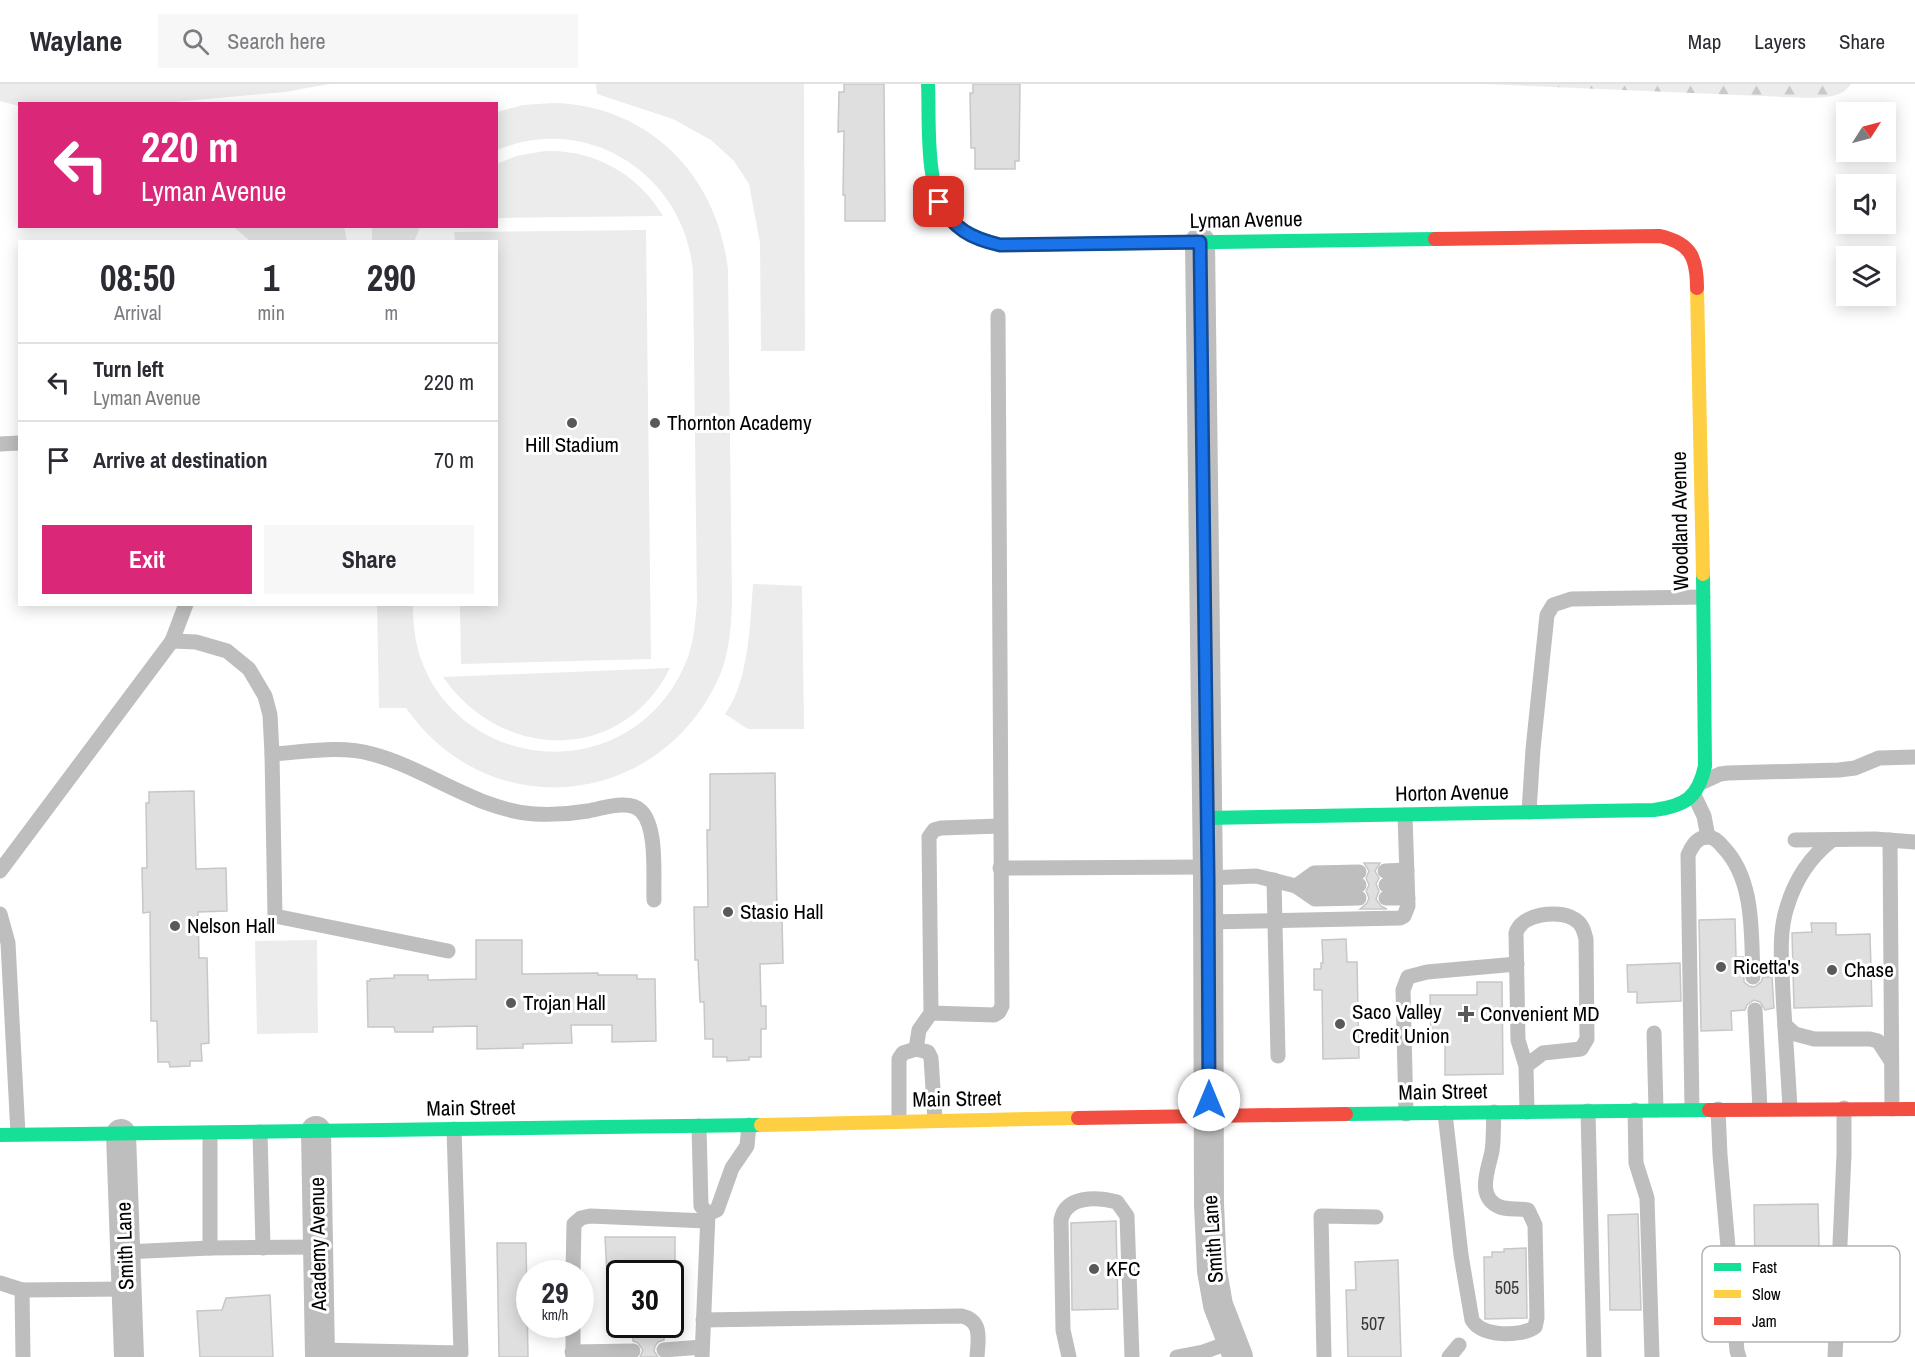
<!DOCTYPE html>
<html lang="en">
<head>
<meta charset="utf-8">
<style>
	body { margin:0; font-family:"Archivo Narrow",sans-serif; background:#f7f7f7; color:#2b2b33; height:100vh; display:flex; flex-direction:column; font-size:22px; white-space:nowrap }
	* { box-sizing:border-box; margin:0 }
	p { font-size:20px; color:#7c7c81 }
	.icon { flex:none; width:33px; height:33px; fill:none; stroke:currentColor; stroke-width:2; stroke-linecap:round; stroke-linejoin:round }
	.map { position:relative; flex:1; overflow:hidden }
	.drawer { position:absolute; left:18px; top:156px; width:480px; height:366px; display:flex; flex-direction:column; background:#fff; border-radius:0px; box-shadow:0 3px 15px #0003 }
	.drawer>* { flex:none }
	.guide { position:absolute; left:18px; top:18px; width:480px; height:126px; border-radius:0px; box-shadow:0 3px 15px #0003; background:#db2777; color:#fff; overflow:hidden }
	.needle { width:39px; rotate:54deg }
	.controls { position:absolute; left:1836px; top:18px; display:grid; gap:12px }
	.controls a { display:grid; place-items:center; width:60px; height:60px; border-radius:0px; background:#fff; box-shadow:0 3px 15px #0003; font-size:30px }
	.speed { position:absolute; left:516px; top:1176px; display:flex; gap:12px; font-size:30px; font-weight:700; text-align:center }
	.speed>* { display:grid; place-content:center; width:78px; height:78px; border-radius:50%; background:#fff; box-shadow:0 3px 15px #0003; line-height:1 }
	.speed small { font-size:15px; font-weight:400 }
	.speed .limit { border:3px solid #111; border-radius:9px; background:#fff; color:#111 }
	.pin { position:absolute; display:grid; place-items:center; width:51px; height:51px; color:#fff; margin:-26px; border-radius:12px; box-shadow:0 3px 9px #0006 }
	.me { position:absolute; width:66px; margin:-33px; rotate:0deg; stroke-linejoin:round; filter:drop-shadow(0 0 4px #0008) }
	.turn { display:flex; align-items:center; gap:21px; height:126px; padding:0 24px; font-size:27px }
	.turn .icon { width:78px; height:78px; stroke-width:2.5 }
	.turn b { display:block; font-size:42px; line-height:51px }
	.eta { display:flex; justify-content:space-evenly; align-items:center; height:102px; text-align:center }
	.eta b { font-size:36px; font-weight:800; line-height:42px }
	.cta { display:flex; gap:12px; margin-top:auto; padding:12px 24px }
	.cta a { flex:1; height:69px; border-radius:0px; background:#db2777; color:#fff; font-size:24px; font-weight:800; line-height:69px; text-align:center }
	.cta a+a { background:#f7f7f7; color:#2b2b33 }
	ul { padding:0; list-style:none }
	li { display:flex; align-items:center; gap:18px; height:78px; padding:0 24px; border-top:2px solid #e1e1e2 }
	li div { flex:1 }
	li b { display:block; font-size:22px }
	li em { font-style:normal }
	header { display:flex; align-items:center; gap:36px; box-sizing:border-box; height:84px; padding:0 30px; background:#fff; border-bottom:2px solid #e1e1e2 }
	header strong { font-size:28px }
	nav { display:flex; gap:33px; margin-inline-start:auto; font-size:21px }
	.search { width:420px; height:54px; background:#f7f7f7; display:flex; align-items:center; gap:15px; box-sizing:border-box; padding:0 21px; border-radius:0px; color:#7c7c81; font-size:22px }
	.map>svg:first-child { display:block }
	.forest { fill:url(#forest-firs) }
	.pitch { fill:#ececec }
	.building { fill:#dfdfdf; stroke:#c7c7c7; stroke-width:1.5 }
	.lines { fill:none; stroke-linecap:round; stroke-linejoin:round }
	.lane { stroke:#bebebe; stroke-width:15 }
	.street { stroke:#bebebe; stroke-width:30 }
	.fast { stroke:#16e098; stroke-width:14 }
	.slow { stroke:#ffcf43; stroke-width:14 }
	.jam { stroke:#f24e42; stroke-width:14 }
	.route-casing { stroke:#114b97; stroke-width:15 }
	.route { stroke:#1a73e8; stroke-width:10 }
	.poi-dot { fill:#595959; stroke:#fff; stroke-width:2 }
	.labels { text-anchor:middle; stroke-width:6; stroke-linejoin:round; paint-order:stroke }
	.number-label { font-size:18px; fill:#383838 }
	.street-label { font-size:21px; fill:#000; stroke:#fff }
	.poi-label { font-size:21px; fill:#000; stroke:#fff; text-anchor:start }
	.key { fill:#fff; stroke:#b2b2b2; stroke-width:1.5 }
	.key-label { font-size:16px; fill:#000 }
</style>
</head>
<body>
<header>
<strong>Waylane</strong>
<div class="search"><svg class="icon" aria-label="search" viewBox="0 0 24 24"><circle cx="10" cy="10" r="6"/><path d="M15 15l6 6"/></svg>Search here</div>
<nav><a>Map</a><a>Layers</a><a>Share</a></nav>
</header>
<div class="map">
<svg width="1915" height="1273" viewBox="0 0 1915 1273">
	<defs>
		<pattern id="forest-firs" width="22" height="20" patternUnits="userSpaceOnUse" patternTransform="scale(1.5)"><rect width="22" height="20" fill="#ececec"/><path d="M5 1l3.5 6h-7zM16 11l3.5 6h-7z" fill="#c9c9c9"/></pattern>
	</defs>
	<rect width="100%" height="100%" fill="#fff"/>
	<path class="forest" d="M1485,0H1851C1842,14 1824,13 1809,14Z"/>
	<g class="pitch">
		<polygon points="0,0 329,0 285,8 163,19 20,20 19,22 0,17"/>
		<polygon points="596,0 804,0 805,267 761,267 760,159 749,100 734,77 711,56 673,35 597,10"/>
		<path d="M553,19C649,21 718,92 728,186L732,520C731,544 729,569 720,591C662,724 490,744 406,624H379L377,521H413C413,536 414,551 418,566C445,662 562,698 640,639C661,623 676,602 686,578C694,559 695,539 697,519L693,188C685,91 588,28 497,66V28L523,21Z"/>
		<path d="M545,67C594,65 638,90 663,132L497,134V80L516,72Z"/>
		<polygon points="234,143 344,143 347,157 250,157"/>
		<polygon points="372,143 372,142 420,143 414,158 372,157"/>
		<polygon points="646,146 651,575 461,580 460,521 496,520 496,158 455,157 454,148"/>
		<path d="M753,500L802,502L804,645H748L725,630C749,597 750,540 753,500Z"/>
		<path d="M670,584C622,680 502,678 443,593Z"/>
		<polygon points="317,856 318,949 257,950 255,857"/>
	</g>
	<g class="building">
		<polygon points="844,0 884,0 885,137 845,137 845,111 843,111 844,47 838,48 839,8 844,8"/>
		<polygon points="973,0 1020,0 1019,77 1015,77 1015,85 975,85 975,64 971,64 970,9 973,9"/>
		<polygon points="775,689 777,833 782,833 783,879 760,880 761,922 766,922 766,945 761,945 761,973 749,973 749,976 727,977 727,973 713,973 713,955 705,955 704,918 700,918 698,876 695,876 694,823 708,823 707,746 710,746 710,690"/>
		<polygon points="194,707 196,785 226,784 227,827 198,828 199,874 207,874 209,959 201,960 202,977 190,977 190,982 170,983 169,978 158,978 157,937 151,937 150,828 143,829 142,784 147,784 146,719 149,719 149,708"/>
		<polygon points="1364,779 1380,779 1375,787 1379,794 1376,800 1379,807 1376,815 1381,822 1387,825 1360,825 1367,819 1369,814 1366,807 1369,801 1366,794 1369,787"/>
		<polygon points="1735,835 1736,873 1743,873 1744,898 1749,902 1754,903 1761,898 1763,893 1772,893 1774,924 1765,926 1760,918 1754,916 1747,921 1745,926 1731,927 1732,946 1701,947 1699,836"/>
		<polygon points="1811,839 1836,839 1836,851 1870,850 1872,922 1794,924 1792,849 1812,848"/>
		<polygon points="1346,855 1347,878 1357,878 1359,974 1323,975 1322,906 1314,906 1314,885 1321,885 1321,879 1323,879 1322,856"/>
		<polygon points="476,856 522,856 522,890 598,889 598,891 637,891 637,895 655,895 656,957 612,958 612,941 571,941 572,959 523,960 523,964 477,965 477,942 433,943 433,948 395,948 394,943 368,943 367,897 370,897 370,895 394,894 394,891 428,891 428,896 476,895"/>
		<polygon points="1680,879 1681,917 1637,919 1637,908 1628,908 1627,881"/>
		<polygon points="1477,898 1502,898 1503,990 1445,991 1445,949 1431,949 1430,911 1477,911"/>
		<polygon points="1818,1120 1821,1241 1756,1243 1754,1121"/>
		<polygon points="1638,1130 1641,1226 1610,1226 1608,1131"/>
		<polygon points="1116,1137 1118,1225 1072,1226 1071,1139"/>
		<polygon points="605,1153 675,1153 675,1190 607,1190"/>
		<polygon points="497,1159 526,1159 528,1273 499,1273"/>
		<polygon points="1526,1164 1527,1234 1485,1235 1484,1173 1492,1173 1492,1168 1504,1168 1504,1165"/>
		<polygon points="1398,1176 1401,1273 1348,1273 1346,1206 1356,1206 1355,1178"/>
		<polygon points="270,1211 273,1273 200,1273 197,1227 222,1226 226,1214"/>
		<polygon points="632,1240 664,1240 664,1256 658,1258 655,1262 654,1267 658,1273 640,1273 643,1266 638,1259 633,1257"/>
	</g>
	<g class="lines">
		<g class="lane">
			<polyline points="0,360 20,359"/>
			<polyline points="172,557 196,558 227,567 249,585 265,612 270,631 272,670 275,832 448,867"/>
			<path d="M272,670C304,668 341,661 372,670C426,684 477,726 534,730C552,731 570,730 588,727C600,725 613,720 624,721C630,721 636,722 641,727C658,744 653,793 654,816"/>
			<polyline points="1703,698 1720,690 1728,689 1839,686 1855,684 1879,674 1915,673"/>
			<polyline points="1694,711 1704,732 1708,753"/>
			<polyline points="1529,728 1533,665 1547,531 1553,521 1571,515 1703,513"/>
			<polyline points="1795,756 1875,755 1915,758"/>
			<polyline points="1890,756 1892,1025"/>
			<polyline points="1000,784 1208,783"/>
			<polyline points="0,787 172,557 186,520"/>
			<polyline points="1385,787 1407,786"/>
			<polyline points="1208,794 1256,792 1296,802 1359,801"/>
			<polyline points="1274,796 1278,972"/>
			<polyline points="1386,801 1407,801"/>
			<polyline points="1296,802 1315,815 1359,814"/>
			<polyline points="1296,802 1314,789 1359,788"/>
			<polyline points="1386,814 1408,814"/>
			<polyline points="0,830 8,859 18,1050"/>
			<polyline points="1207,838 1400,834 1404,832 1408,822 1405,731"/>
			<polyline points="1755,926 1760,1025"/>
			<polyline points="931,929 994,931 999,928 1002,922 998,232"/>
			<polyline points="1785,941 1795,950 1814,955 1870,955 1878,957 1891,977"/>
			<polyline points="1654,949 1656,1026"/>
			<polyline points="916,965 919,946 931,929 929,753 934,746 941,744 1000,742"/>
			<path d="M1526,982L1543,969L1581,965L1587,955L1586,855C1584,847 1582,839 1574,835C1558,825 1521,830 1516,849L1518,956L1526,982L1527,1028"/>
			<path d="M1692,1025L1688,771C1692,762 1697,753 1708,753C1714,753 1719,758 1723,763C1755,796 1751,850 1753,893"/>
			<polyline points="1718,1025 1720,1071 1737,1267 1739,1273"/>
			<path d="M1790,1025C1788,986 1785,948 1783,910C1782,882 1778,850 1787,823C1795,796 1810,773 1832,756"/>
			<polyline points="1635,1026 1636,1079 1647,1114 1652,1273"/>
			<polyline points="1588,1027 1594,1273"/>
			<path d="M1445,1029L1461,1171L1472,1236C1482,1253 1521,1253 1535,1243L1537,1234L1535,1141L1528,1126C1520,1124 1507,1126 1500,1123C1475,1113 1489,1084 1492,1067C1494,1054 1493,1041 1494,1028"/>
			<polyline points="1406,1030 1403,906 1408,893 1427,888 1517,880"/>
			<polyline points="899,1037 899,975 903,969 916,965 928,968 931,974 935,1036"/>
			<polyline points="699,1042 701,1122 708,1130 702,1273"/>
			<polyline points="260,1048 263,1164"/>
			<polyline points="708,1130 717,1126 732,1084 747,1062 749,1041"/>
			<polyline points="210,1164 210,1049"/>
			<polyline points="125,1168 210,1164 318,1163"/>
			<polyline points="573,1190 574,1140 581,1134 590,1132 707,1137"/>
			<polyline points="0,1199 22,1206 23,1273"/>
			<polyline points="22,1206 126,1205"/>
			<path d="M703,1236L962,1232C983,1237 978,1256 977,1273"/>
			<polyline points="573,1240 573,1273"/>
			<polyline points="320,1266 461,1269 454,1045"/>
			<polyline points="664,1266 702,1263"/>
			<polyline points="572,1268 633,1267"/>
			<path d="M1069,1273L1063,1246L1061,1136C1066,1111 1097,1113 1117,1118L1127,1132L1132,1273"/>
			<polyline points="1177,1273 1203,1268 1231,1258"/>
			<polyline points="1324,1273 1321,1132 1376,1133"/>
			<polyline points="1449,1273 1459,1261"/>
			<polyline points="1835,1273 1844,1070 1844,1024"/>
		</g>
		<g class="street">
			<polyline points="1200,158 1208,794 1209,1120 1212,1187 1218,1221 1238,1273"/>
			<polyline points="316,1047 320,1273"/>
			<polyline points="121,1050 129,1273"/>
		</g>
		<g class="fast">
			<path d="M928,0C930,39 923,111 954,139C967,151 983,156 1000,161L1435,155"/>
			<path d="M1207,734L1654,726C1685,722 1698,714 1705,682L1703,490"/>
			<polyline points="1346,1030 1709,1026"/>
			<polyline points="0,1051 761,1041"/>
		</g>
		<g class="slow">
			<polyline points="1697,204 1703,490"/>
			<polyline points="761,1041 1078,1034"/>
		</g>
		<g class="jam">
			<path d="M1435,155L1660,152C1691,159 1697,174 1697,204"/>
			<polyline points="1709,1026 1915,1025"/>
			<polyline points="1078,1034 1346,1030"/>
		</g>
	</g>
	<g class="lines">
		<g class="route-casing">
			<path id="route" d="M939,118C954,145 970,154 1000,161L1200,158L1208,794L1209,1016"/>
		</g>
		<use href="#route" class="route"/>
	</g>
	<g class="poi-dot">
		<circle cx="572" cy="339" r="6"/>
		<circle cx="655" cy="339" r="6"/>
		<circle cx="728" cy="828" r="6"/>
		<circle cx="175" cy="842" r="6"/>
		<circle cx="1721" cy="883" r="6"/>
		<circle cx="1832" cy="886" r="6"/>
		<circle cx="511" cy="919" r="6"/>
		<path d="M1463 921h6v6h6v6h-6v6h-6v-6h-6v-6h6z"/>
		<circle cx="1340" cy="940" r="6"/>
		<circle cx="1094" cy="1185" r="6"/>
	</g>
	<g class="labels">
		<g class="number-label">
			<text x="1507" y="1210">505</text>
			<text x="1373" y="1246">507</text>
		</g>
		<g class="street-label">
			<text transform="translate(1246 136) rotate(-1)" y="7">Lyman Avenue</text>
			<text transform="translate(1680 437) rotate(-91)" y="7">Woodland Avenue</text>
			<text transform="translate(1452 709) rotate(-1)" y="7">Horton Avenue</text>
			<text transform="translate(1443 1008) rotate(-1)" y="7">Main Street</text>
			<text transform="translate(957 1015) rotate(-1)" y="7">Main Street</text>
			<text transform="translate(471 1024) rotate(-1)" y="7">Main Street</text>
			<text transform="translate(1213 1155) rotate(-94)" y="7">Smith Lane</text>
			<text transform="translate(318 1160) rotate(-91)" y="7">Academy Avenue</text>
			<text transform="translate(125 1162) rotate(-92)" y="7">Smith Lane</text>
		</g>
		<g class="poi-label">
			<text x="667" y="346">Thornton Academy</text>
			<text x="572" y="368" text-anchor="middle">Hill Stadium</text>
			<text x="740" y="835">Stasio Hall</text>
			<text x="187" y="849">Nelson Hall</text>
			<text x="1733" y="890">Ricetta's</text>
			<text x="1844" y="893">Chase</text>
			<text x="523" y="926">Trojan Hall</text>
			<text x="1352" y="935">Saco Valley<tspan x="1352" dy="24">Credit Union</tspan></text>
			<text x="1480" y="937">Convenient MD</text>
			<text x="1106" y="1192">KFC</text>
		</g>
	</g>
	<rect x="1702" y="1162" width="198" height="96" rx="9" class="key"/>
	<rect x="1714" y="1179" width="27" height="8" fill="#16e098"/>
	<rect x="1714" y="1206" width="27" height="8" fill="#ffcf43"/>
	<rect x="1714" y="1233" width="27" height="8" fill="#f24e42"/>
	<g class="key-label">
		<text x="1752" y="1189">Fast</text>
		<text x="1752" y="1216">Slow</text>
		<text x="1752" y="1243">Jam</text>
	</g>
</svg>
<div class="controls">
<a><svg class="needle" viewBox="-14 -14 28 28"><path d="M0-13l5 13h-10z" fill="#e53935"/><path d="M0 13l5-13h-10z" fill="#7c7c81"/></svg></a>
<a><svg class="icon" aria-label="sound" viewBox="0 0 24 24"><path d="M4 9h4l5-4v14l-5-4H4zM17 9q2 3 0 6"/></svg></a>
<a><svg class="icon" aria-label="layers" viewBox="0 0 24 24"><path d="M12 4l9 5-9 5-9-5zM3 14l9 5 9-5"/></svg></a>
</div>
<div class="speed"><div>29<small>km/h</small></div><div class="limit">30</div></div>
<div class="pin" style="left:939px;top:118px;background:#d93025"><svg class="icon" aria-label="arrive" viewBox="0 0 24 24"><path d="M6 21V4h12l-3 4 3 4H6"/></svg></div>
<svg class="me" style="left:1209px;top:1016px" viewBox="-20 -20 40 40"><circle r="19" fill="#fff"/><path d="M0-13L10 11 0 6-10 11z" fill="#1a73e8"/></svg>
<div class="guide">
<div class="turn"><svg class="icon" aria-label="left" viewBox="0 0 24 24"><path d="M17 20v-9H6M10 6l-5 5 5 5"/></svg><div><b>220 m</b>Lyman Avenue</div></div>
</div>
<section class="drawer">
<div class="eta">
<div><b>08:50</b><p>Arrival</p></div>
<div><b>1</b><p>min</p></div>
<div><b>290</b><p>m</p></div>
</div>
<ul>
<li><svg class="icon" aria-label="left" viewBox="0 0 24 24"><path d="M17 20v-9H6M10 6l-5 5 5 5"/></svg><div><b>Turn left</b><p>Lyman Avenue</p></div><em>220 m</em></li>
<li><svg class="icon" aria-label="arrive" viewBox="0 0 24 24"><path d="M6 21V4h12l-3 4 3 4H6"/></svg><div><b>Arrive at destination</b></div><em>70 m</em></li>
</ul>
<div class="cta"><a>Exit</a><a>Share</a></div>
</section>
</div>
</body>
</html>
